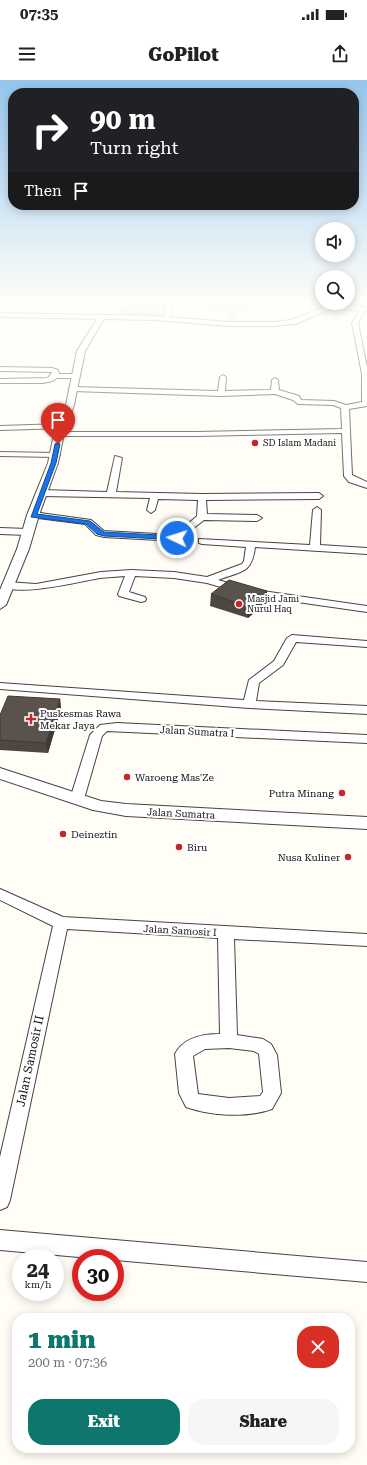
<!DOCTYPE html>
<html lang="en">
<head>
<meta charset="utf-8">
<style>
	body { margin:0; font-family:"Roboto Serif",serif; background:#f6f6f6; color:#222; height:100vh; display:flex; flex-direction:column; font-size:15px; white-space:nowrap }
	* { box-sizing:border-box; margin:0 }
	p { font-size:13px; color:#767676 }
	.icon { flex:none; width:22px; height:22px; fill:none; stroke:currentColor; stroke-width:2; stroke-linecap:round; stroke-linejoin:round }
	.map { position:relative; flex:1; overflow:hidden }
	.drawer { position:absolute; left:12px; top:1233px; width:343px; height:140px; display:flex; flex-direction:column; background:#fff; border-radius:16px; box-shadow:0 2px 10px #0003 }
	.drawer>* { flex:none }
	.top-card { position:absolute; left:8px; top:8px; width:351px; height:122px; border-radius:16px; box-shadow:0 2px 10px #0003; background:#202124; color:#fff; overflow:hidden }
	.fabs { position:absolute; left:315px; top:142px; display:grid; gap:8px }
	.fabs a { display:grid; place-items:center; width:40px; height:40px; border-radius:50%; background:#fff; box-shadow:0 2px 10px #0003; font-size:20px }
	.speed { position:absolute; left:12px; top:1169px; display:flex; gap:8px; font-size:20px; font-weight:700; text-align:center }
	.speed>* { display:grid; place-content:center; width:52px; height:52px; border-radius:50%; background:#fff; box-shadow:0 2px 10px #0003; line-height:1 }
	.speed small { font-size:10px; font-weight:400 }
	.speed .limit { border:6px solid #d22; background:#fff; color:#111 }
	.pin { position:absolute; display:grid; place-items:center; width:34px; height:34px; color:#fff; margin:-41px -17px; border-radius:50% 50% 50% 0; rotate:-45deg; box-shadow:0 0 4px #0007 }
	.pin .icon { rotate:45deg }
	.me { position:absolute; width:44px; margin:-22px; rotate:274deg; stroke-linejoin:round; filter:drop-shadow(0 0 3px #0008) }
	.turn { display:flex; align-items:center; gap:14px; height:84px; padding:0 16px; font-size:18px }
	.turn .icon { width:52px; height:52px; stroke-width:2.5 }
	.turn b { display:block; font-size:28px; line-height:34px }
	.then { display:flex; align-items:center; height:38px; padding:0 16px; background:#0003; gap:8px; font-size:15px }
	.round { display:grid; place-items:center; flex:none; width:42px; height:42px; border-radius:16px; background:#f6f6f6 }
	.head { display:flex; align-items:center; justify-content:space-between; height:68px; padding:0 16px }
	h1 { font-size:24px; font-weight:800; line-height:30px; color:#0f766e }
	.button { display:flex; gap:8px; margin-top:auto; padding:8px 16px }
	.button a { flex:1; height:46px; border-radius:16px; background:#0f766e; color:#fff; font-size:16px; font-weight:800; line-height:46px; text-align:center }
	.button a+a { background:#f6f6f6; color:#222 }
	.status { display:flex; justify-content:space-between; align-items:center; height:28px; padding:0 20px; background:#fff; direction:ltr }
	.status svg { height:11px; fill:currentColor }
	header { display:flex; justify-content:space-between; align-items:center; height:52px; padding:0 16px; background:#fff; font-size:18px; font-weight:800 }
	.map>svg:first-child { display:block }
	.forest { fill:#b9dc9c }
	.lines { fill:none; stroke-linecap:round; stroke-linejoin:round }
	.minor-casing { stroke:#444; stroke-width:2 }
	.tertiary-casing { stroke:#444; stroke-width:2 }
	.minor { fill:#fff; fill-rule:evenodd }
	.tertiary { fill:#fff; fill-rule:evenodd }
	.wall { fill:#4d4742 }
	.shaded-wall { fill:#3f3936 }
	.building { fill:#5a524d; stroke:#3f3936 }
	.route { fill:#1a73e8; stroke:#114b97 }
	.poi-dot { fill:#c4262e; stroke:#fff; stroke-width:1.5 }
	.labels { text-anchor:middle; stroke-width:4; stroke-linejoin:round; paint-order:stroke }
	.far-poi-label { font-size:9px; fill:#111; stroke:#fff; text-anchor:start }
	.poi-label { font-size:10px; fill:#111; stroke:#fff; text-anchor:start }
	.street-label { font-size:10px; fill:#111; stroke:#fff }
	.near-street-label { font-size:12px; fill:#111; stroke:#fff }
</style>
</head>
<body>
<div class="status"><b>07:35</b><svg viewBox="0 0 49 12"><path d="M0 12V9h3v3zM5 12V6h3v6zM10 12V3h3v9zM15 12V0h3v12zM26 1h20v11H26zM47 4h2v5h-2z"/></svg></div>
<header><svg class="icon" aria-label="menu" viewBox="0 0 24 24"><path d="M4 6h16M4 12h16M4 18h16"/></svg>GoPilot<svg class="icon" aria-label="share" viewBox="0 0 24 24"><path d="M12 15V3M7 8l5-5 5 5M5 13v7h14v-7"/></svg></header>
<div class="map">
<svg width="367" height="1385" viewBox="0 0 367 1385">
	<rect width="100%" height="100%" fill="#fffdf5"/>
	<g class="forest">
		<polygon points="125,223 168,223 166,236 116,236"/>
		<polygon points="200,223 268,223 272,227 253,226 251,226 248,231 240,231 235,238 238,241 227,241 229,230 210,229 205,224"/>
	</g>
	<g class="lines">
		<g class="minor-casing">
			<g id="minor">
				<polygon points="167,223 173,223 170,238 167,240 164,238"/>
				<polygon points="361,227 366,228 358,243 367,287 367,326 349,329 352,395 367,402 367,408 349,402 344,396 342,353 197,356 59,356 55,354 59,352 197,352 342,349 341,328 333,325 298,324 293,320 275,314 221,316 73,311 69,309 73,307 218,311 220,297 223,295 226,297 225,311 271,310 272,300 275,298 278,300 279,310 299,316 301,320 334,321 346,325 362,322 362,294 352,243"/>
				<polygon points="0,287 52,288 58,290 59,294 75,294 78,296 75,298 57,298 52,301 43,303 0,303 0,299 48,298 52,292 0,291"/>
				<polygon points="62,344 66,346 65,348 0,350 0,346"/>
				<polygon points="0,372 56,373 60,375 56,377 0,376"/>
				<polygon points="115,376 122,378 116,412 202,414 319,413 323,416 319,419 206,420 207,434 257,435 262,438 257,441 204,440 177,461 104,457 96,455 85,444 30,437 30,433 33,432 91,440 104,451 175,455 197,436 198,420 158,419 155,430 151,433 147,430 150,418 42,416 38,413 42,410 107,412"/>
				<path d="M317,427L321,430L320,465L367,468V474L255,467C252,494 241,491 218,500L249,509L367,526V532L248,515L207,503L174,498L135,496L129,512L145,517L146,519L145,521L141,522L119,516L118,514L125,496C116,497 108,497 100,498C82,501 14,518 2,505L7,502L36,504L101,492L131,490L174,492L207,497L242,484L244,481L246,467L202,464L199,463V459L310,465L313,430Z"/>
				<polygon points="0,448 28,449 33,452 28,455 0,454"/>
				<polygon points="292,555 367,561 367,567 296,562 283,585 259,603 256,621 367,626 367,634 249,628 0,609 0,603 244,620 249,600 274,581 287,558"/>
				<polygon points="117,643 367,655 367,663 107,651 102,656 84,719 82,722 72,722 70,719 90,655 100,645"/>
				<path d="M0,809L63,837L367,854V866L234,859L237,955L263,959L271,964L277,975L281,1013L272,1029C247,1038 211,1036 186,1027L179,1013L175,974C184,957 203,954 220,954L218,858L67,849L10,1120L7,1127L0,1130V1077L53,846L0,820ZM229,968L254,971L259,974L263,1012L260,1016L229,1018L198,1014L193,976L205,969Z"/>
				<polygon points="0,1150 367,1182 367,1202 115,1180 115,1178 90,1178 0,1170"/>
			</g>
		</g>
		<g class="tertiary-casing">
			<g id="tertiary">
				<polygon points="329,225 367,227 367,231 330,229 295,244 273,246 229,246 156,240 104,239 85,271 74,325 64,354 58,383 39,435 29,469 6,525 0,529 0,510 17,469 27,435 48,383 54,354 66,325 77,271 97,239 0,237 0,233 156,236 229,242 273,242 291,240"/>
				<polygon points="0,688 101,721 126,724 367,737 367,749 126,736 93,730 0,699"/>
			</g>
		</g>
		<use href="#minor" class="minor"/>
		<use href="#tertiary" class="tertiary"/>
	</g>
	<g class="wall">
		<polygon points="267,511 267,522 248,538 210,526 211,514"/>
		<polygon points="60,619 61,629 48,673 0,670 0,635"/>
	</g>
	<g class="shaded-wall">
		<polygon points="267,511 267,522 248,538 249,527"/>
		<polygon points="60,619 61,629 48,673 46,663"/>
	</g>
	<g class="building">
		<polygon points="229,500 267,511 249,527 211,514"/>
		<polygon points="8,616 60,619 46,663 0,660 0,635"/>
	</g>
	<linearGradient id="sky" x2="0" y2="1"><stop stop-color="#95c6ee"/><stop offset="0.53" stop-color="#fffefa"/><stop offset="1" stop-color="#fffefa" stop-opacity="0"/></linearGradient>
	<rect width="367" height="417" fill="url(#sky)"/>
	<polygon class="route" points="58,363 60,364 56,383 37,434 90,441 104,452 177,456 179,457 179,460 104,456 97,454 86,444 31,437 51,383 55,364"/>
	<g class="poi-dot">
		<circle cx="255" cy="363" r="4"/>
		<circle cx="239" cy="524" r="4"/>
		<path d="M29 633h4v4h4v4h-4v4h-4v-4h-4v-4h4z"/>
		<circle cx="127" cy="697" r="4"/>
		<circle cx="342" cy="713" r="4"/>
		<circle cx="63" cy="754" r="4"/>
		<circle cx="179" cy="767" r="4"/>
		<circle cx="348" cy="777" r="4"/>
	</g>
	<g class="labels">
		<g class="far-poi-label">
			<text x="263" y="366">SD Islam Madani</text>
			<text x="247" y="522">Masjid Jami<tspan x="247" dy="10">Nurul Haq</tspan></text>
		</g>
		<g class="poi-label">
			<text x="40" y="637">Puskesmas Rawa<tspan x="40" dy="12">Mekar Jaya</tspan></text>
			<text x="135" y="701">Waroeng Mas'Ze</text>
			<text x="334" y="717" text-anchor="end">Putra Minang</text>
			<text x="71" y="758">Deineztin</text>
			<text x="187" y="771">Biru</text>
			<text x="340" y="781" text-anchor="end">Nusa Kuliner</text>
		</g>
		<g class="street-label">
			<text transform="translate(197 651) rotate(3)" y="4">Jalan Sumatra I</text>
			<text transform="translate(181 733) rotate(3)" y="4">Jalan Sumatra</text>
			<text transform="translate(180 850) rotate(3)" y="4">Jalan Samosir I</text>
		</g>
		<g class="near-street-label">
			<text transform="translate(30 981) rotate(-78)" y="4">Jalan Samosir II</text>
		</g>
	</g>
</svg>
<div class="fabs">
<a><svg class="icon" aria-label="sound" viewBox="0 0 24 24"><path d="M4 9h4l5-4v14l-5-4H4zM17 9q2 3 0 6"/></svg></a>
<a><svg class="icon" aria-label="search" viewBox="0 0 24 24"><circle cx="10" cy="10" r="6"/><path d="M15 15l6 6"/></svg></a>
</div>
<div class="speed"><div>24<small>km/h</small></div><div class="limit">30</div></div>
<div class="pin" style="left:58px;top:364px;background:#d93025"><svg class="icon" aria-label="arrive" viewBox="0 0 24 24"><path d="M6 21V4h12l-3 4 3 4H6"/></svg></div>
<svg class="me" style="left:177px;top:458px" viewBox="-20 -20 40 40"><circle r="17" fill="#1a73e8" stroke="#fff" stroke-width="3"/><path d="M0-11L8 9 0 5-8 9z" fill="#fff"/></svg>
<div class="top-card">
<div class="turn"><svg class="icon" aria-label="right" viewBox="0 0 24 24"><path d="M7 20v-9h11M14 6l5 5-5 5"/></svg><div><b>90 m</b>Turn right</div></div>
<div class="then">Then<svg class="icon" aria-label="arrive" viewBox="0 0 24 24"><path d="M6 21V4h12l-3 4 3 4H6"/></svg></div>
</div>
<section class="drawer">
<div class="head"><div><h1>1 min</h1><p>200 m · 07:36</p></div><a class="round" style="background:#d93025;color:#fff"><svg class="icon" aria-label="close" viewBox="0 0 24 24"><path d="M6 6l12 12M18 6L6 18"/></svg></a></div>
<div class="button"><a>Exit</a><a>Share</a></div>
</section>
</div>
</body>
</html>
